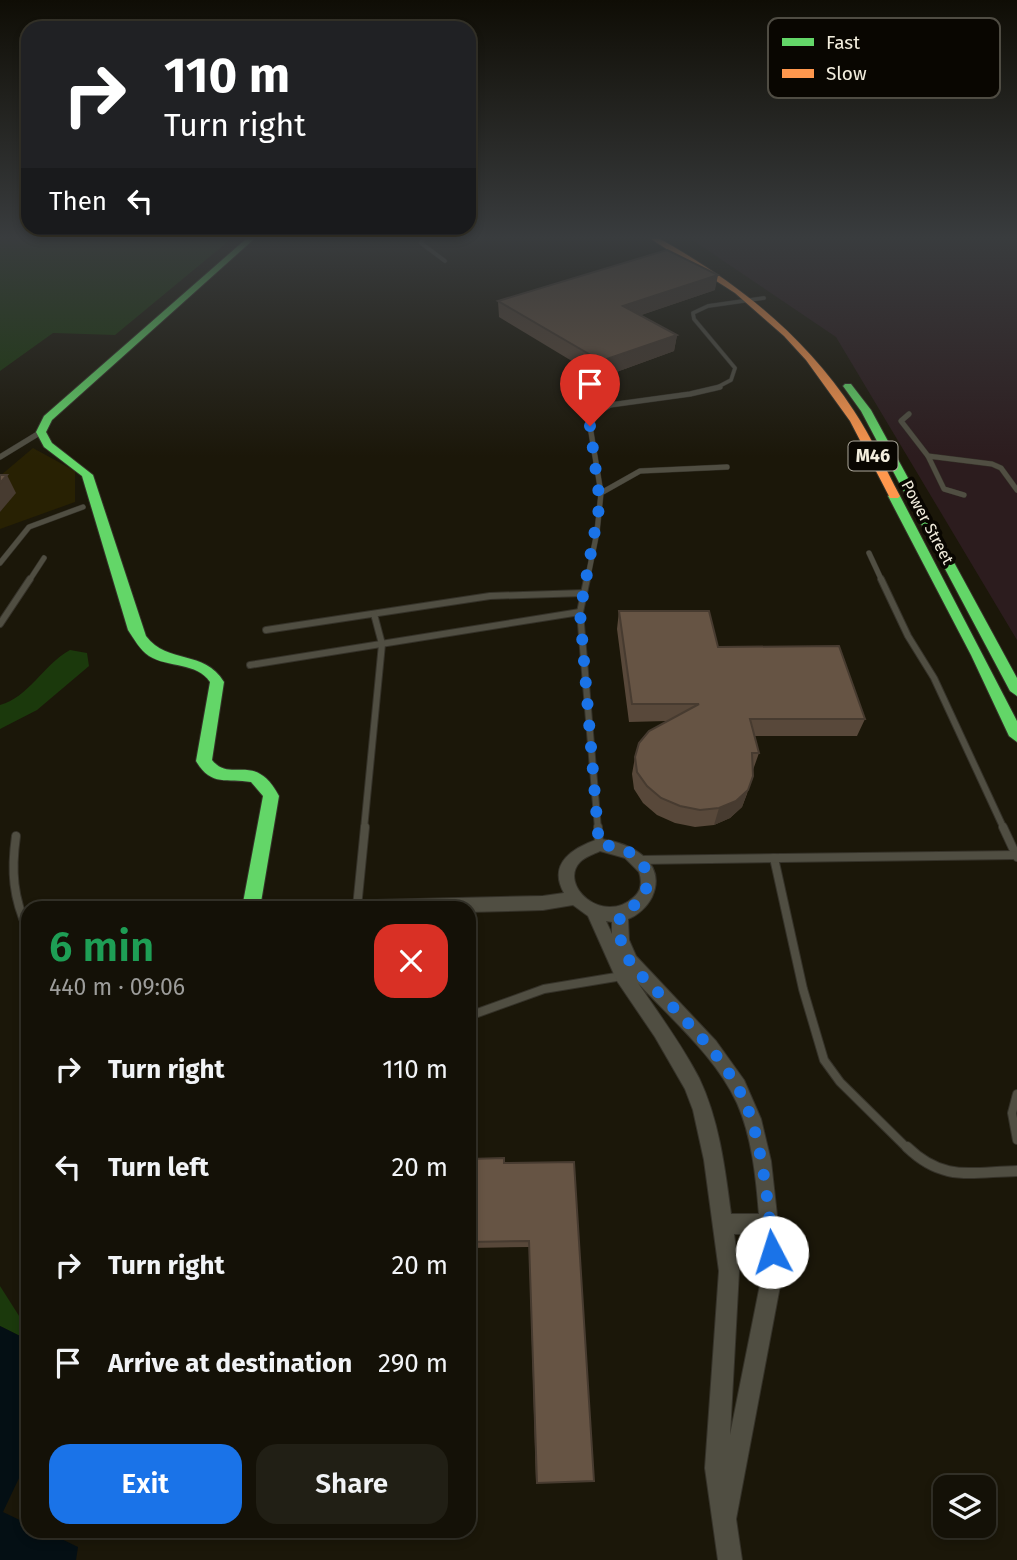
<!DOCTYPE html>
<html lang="en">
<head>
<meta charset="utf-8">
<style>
	body { margin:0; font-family:"Fira Sans",sans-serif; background:#211f15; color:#f1f3f6; height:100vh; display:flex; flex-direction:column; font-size:26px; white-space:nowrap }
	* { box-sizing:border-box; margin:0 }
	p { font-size:23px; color:#9d9d9b }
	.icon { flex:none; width:38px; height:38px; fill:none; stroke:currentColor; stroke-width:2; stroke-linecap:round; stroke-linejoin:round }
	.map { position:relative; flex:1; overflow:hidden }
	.side { position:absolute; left:21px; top:901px; width:455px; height:637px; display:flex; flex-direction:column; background:#141107; border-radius:21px; box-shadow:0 4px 10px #0003,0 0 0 2px #333128 }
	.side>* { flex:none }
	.top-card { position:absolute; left:21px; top:21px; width:455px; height:214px; border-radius:21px; box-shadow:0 4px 10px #0003,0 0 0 2px #333128; background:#202124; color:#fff; overflow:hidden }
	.fabs { position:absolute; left:933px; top:1475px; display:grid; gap:14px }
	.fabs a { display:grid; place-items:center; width:63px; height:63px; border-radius:14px; background:#141107; box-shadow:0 4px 10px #0003,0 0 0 2px #333128; font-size:35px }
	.pin { position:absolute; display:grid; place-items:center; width:60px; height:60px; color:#fff; margin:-72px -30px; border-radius:50% 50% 50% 0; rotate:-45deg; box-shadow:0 0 7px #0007 }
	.pin .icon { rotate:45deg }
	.me { position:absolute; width:77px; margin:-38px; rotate:355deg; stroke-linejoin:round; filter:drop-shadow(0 0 5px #0008) }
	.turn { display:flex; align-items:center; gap:24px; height:147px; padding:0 28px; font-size:32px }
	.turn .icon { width:91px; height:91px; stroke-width:2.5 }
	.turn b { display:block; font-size:49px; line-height:60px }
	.then { display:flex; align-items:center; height:66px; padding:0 28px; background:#0003; gap:14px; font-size:26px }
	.round { display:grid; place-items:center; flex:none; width:74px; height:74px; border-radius:21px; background:#211f15 }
	.headline { display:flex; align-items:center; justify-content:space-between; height:119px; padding:0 28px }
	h1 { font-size:42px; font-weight:600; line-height:52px; color:#1e9e55 }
	.cta { display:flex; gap:14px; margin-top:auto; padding:14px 28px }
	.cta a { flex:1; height:80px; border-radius:21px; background:#1a73e8; color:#fff; font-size:28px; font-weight:600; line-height:80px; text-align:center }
	.cta a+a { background:#211f15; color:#f1f3f6 }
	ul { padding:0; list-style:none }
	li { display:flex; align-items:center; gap:21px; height:98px; padding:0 28px }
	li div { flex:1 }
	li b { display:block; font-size:26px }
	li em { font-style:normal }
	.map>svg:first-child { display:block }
	.industrial { fill:#2c1c1e }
	.green { fill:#1b390c }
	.sand { fill:#282103 }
	.water { fill:#040f14 }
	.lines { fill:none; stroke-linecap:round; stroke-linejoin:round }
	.lane-far4-casing { stroke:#353229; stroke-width:4.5 }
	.lane-far3-casing { stroke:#353229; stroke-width:6 }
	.lane-far2-casing { stroke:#353229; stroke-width:8 }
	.lane-far1-casing { stroke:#353229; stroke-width:10 }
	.lane-casing { stroke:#353229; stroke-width:12 }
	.street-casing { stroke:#353229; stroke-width:2 }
	.fast-casing { stroke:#353229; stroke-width:2 }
	.slow-casing { stroke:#353229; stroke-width:2 }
	.lane-far4 { stroke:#504e42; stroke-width:3.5 }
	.lane-far3 { stroke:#504e42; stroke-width:5 }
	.lane-far2 { stroke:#504e42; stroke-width:6 }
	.lane-far1 { stroke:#504e42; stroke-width:8 }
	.lane { stroke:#504e42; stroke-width:10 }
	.street { fill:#504e42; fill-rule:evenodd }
	.fast { fill:#63d668; fill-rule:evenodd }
	.slow { fill:#ff974d; fill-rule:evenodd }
	.wall { fill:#58483a }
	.shaded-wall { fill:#473b30 }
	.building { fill:#665444; stroke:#473b30; stroke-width:2 }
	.route { stroke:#1a73e8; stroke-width:12; stroke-dasharray:0 21.6 }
	.labels { text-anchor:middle; stroke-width:7; stroke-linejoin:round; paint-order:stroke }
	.far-street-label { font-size:16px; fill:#f3eede; stroke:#090601 }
	.shield { fill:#090601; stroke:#ada89c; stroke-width:2 }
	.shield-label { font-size:18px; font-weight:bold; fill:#f3eede }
	.key { fill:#090601; stroke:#4f4c43; stroke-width:2 }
	.key-label { font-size:19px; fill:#f3eede }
</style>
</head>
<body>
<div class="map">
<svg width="1017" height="1560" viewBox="0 0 1017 1560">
	<rect width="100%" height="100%" fill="#1b1709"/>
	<polygon class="industrial" points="691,239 1017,239 1017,640 836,337"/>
	<g class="green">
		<polygon points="0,239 231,239 115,335 53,333 0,371"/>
		<path d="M70,650L87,653L89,666L37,710L0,729V705C29,697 43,665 70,650Z"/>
		<polygon points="0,1286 28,1330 28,1340 0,1326"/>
	</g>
	<polygon class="sand" points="33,448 75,471 75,502 0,529 0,512 15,493 0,476"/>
	<polygon class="water" points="0,1326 28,1340 28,1459 3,1512 28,1524 28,1531 45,1531 78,1547 76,1560 0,1560"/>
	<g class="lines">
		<g class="lane-far4-casing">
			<g id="lane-far4">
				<polyline points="423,239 421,243 445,261"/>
				<polyline points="714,389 731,380 735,368 694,319 693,313 708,306 764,298"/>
			</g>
		</g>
		<g class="lane-far3-casing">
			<g id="lane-far3">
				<polyline points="909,414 901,421 928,456"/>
				<polyline points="0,457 41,432"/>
				<polyline points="601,493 640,471 727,467"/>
				<polyline points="964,495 944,489 928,456 992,464 1001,468 1017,490"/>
				<polyline points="869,553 882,581"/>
				<polyline points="0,563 29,527 83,507"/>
				<polyline points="29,581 44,558"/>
				<polyline points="587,581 597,532 601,493 590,426 597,413 610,405 690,394 720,387"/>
			</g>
		</g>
		<g class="lane-far2-casing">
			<g id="lane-far2">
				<polyline points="587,579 580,612 598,829"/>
				<polyline points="881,579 908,636 934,678 1004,829"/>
				<polyline points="0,624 30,579"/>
				<polyline points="266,630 490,596 584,593"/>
				<polyline points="250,665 580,612"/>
				<polyline points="364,829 382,644 374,614"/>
			</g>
		</g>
		<g class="lane-far1-casing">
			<g id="lane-far1">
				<polyline points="598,827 599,845"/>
				<polyline points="1003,827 1017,857"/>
				<path d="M16,836C11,871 13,898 28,930"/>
				<polyline points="774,858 803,989 824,1060 840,1082 908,1149"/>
				<polyline points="639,860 1016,855"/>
				<polyline points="357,907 365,827"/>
				<polyline points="469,1016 544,989 622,976"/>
				<polyline points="1017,1094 1012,1113 1017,1140"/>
			</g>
		</g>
		<g class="lane-casing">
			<path id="lane" d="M907,1147C943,1182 970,1172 1017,1171"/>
		</g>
		<g class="street-casing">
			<path id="street" d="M599,839C629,842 668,861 652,897C647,907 637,916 628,919L629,940L636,956L716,1041L744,1080L761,1119L771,1161L783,1270L736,1519L742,1560H718L705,1468L719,1271L704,1160L693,1110L685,1089L655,1037L617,981L588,916L573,905L543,910L469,912V908H326L328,903L334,901L543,896L564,893C547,863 574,847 599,839ZM600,851L625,858L639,872C642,881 642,890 634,897C603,926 558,885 580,862C585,857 594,854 600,851ZM606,921L612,922V934ZM638,983C673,1021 715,1056 737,1103C752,1137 756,1177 759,1214H731C725,1168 719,1120 699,1078C682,1045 659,1014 638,983ZM734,1234H761L763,1270L730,1435L739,1271Z"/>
		</g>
		<g class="fast-casing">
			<g id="fast">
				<path d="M246,239H254L52,420L46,432L52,443L93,475L146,636C168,665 204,649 224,682L212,760C231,784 255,750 279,796L260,908H242L263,796L251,782C227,778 211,787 196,761L210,682C197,662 168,668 149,656C140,650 134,639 128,630L82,476L44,447L36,432L44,416Z"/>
				<polygon points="845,384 851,384 871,410 1017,678 1017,696 1010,691 861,411 843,386"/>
				<polygon points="894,493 900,496 1017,721 1017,742 1009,736 971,655 888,496"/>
			</g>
		</g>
		<g class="slow-casing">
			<path id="slow" d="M651,239H660C737,282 805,336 854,411C872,438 885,468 900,496L898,498H890L850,421L806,360L784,336L735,293Z"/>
		</g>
		<use href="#lane-far4" class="lane-far4"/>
		<use href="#lane-far3" class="lane-far3"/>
		<use href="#lane-far2" class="lane-far2"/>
		<use href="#lane-far1" class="lane-far1"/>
		<use href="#lane" class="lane"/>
		<use href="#street" class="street"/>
		<use href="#fast" class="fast"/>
		<use href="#slow" class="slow"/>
	</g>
	<g class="wall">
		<polygon points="715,290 641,315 677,335 674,351 600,378 499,317 498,301"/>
		<polygon points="619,611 718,647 865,719 857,736 755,736 759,753 753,770 747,794 742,807 730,818 714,825 695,827 675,823 657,815 643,803 634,789 632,774 635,757 667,721 629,722 617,629"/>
		<polygon points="469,1159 504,1163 574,1162 594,1481 536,1482 529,1247 469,1248"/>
	</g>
	<g class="shaded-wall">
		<polygon points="718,275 715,290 621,322 623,306"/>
		<polygon points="677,335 674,351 600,378 601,361"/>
		<polygon points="7,475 16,493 0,512 0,483"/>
		<polygon points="753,776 742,807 730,818 714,825 719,808"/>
	</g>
	<g class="building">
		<polygon points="667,250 718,275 623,306 677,335 601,361 498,301"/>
		<polygon points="0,475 7,475 0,483"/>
		<polygon points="619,611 709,611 718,647 839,646 865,719 750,719 759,753 752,753 753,776 748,790 736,801 719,808 700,810 680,806 661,798 647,786 637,772 635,757 639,743 649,731 699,704 632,704"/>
		<polygon points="504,1158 504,1163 574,1162 594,1481 537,1483 529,1241 469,1242 469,1159"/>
	</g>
	<linearGradient id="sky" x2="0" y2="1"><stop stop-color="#0f0d05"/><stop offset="0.52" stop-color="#393c3e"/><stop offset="1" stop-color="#393c3e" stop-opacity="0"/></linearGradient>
	<rect width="1017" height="457" fill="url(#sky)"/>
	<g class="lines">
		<path class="route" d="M590,426L600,503L580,612L599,845C632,845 660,867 641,901L620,914C619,929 619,941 626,955C637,974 654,988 669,1003C697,1032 727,1063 744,1100C761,1135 770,1212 772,1252"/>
	</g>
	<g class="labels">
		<g class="far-street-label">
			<text transform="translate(928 522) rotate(62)" y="6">Power Street</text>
		</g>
		<rect class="shield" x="848.5" y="441.5" width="49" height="29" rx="5"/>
		<g class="shield-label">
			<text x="873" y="462">M46</text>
		</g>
	</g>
	<rect x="768" y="18" width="232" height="80" rx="10" class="key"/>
	<rect x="782" y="38" width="32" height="8" fill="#63d668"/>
	<rect x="782" y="69" width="32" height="9" fill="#ff974d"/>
	<g class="key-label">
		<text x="826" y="49">Fast</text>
		<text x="826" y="80">Slow</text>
	</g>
</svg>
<div class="fabs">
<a><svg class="icon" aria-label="layers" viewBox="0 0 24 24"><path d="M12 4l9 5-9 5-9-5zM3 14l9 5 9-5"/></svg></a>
</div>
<div class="pin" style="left:590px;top:426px;background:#d93025"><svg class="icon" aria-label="arrive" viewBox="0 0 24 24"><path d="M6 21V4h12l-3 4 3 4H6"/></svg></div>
<svg class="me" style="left:772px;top:1252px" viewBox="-20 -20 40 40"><circle r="19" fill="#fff"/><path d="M0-13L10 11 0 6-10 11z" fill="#1a73e8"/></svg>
<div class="top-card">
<div class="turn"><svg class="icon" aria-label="right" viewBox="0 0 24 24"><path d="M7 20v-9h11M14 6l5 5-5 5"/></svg><div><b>110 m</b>Turn right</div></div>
<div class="then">Then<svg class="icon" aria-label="left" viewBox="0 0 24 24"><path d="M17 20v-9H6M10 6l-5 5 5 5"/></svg></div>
</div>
<section class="side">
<div class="headline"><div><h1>6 min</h1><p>440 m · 09:06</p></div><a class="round" style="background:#d93025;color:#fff"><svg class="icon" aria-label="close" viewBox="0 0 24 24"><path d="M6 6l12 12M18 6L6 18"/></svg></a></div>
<ul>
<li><svg class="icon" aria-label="right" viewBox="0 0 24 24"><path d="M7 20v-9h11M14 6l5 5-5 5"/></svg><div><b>Turn right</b></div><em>110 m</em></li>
<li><svg class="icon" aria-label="left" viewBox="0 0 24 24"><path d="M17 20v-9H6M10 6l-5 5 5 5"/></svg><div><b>Turn left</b></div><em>20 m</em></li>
<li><svg class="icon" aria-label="right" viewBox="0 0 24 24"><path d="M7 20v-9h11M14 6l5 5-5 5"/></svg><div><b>Turn right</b></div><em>20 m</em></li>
<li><svg class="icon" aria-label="arrive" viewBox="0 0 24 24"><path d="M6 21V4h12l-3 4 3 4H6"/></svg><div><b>Arrive at destination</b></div><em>290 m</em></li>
</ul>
<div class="cta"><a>Exit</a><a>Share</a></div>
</section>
</div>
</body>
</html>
